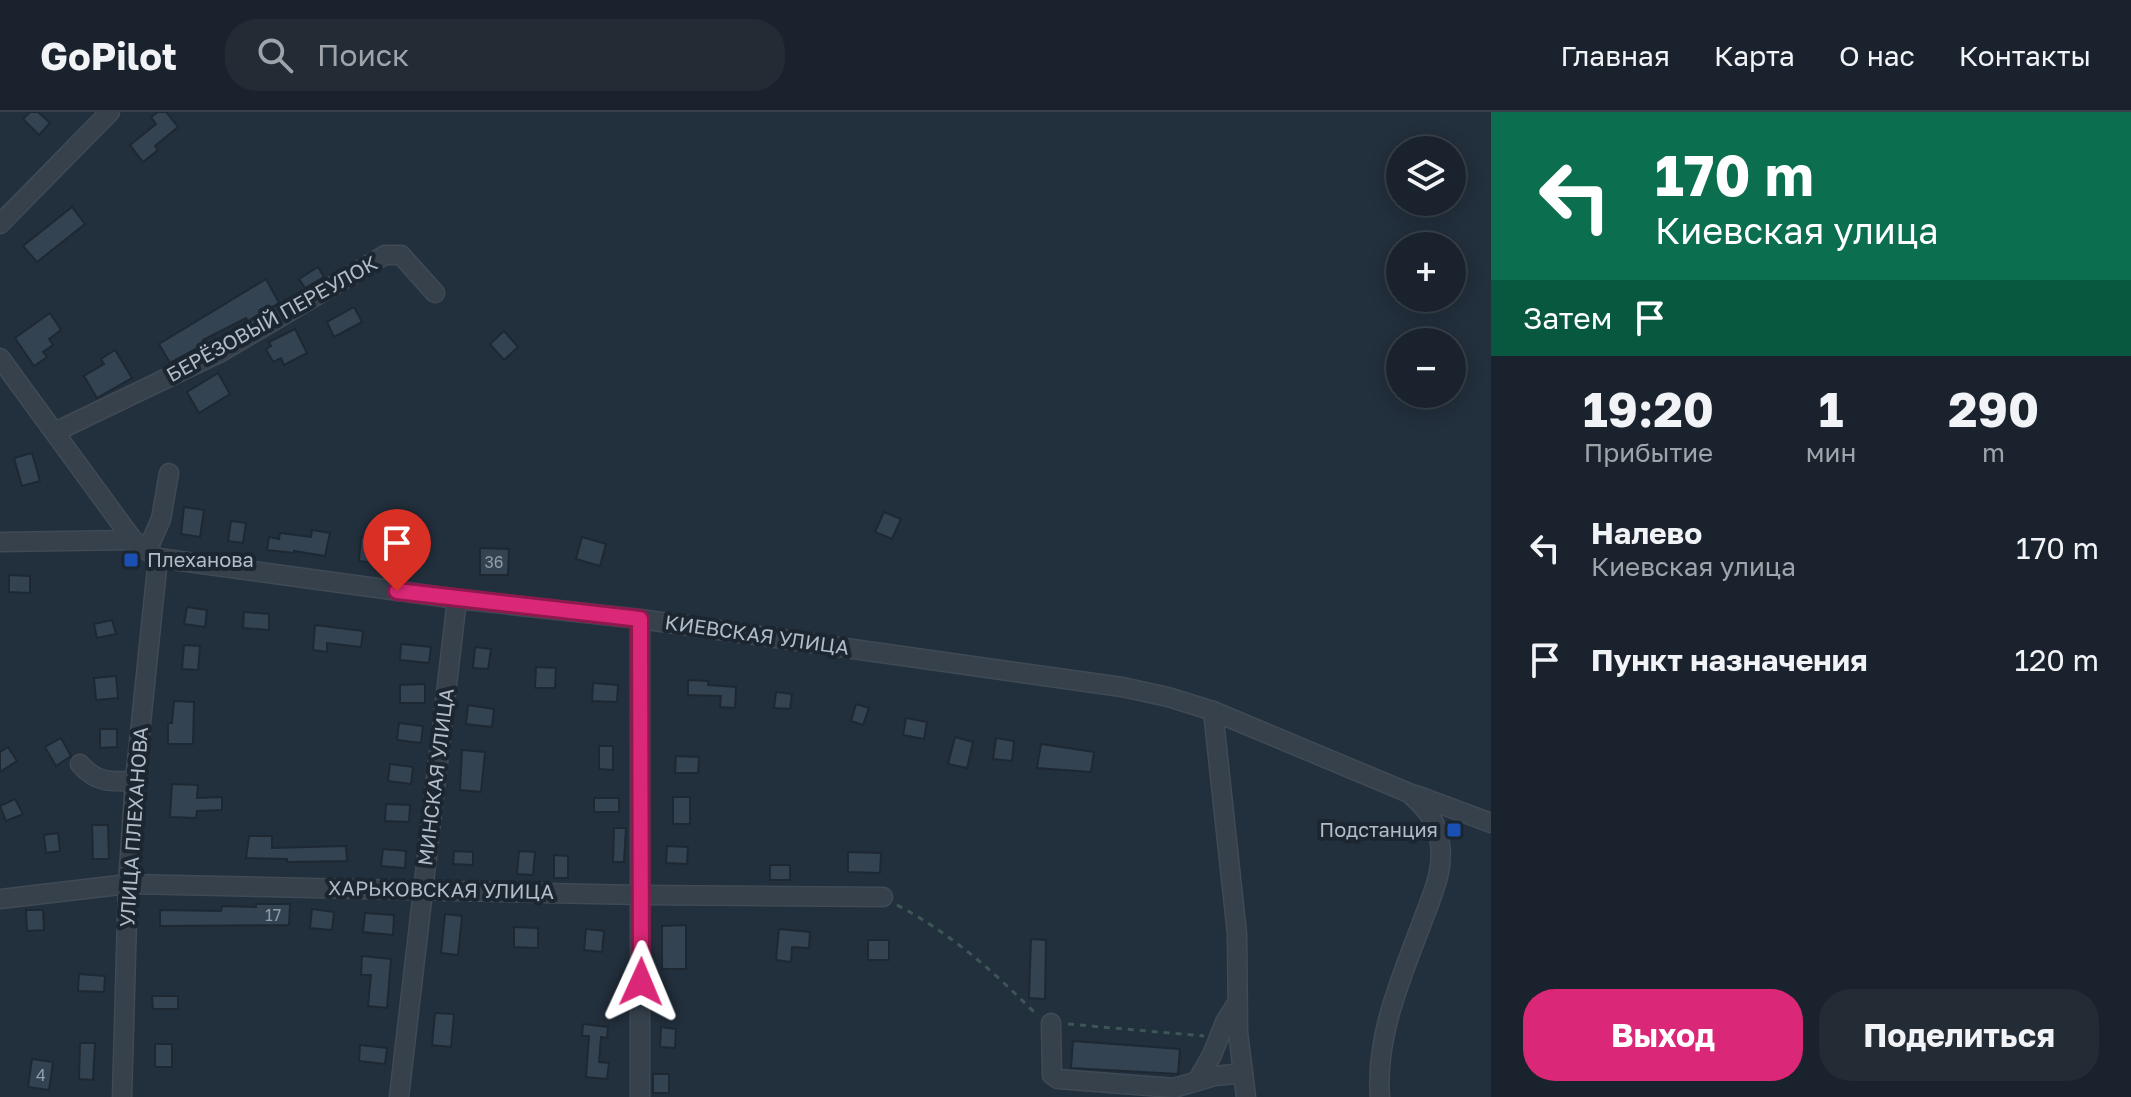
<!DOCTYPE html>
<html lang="ru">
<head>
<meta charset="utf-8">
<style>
	body { margin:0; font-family:"Golos Text",sans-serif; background:#232b35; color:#f1f3f6; height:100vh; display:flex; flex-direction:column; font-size:30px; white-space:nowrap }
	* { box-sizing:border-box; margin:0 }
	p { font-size:26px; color:#9fa4aa }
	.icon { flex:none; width:44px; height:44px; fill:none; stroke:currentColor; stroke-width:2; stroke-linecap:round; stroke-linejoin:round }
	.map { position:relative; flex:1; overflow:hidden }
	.drawer { display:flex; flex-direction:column; background:#1a232d; width:640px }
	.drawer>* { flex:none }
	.hud { background:#0b6e4f; color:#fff; overflow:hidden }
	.controls { position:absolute; left:1386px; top:24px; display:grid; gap:16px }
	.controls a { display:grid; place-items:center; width:80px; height:80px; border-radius:50%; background:#1a232d; box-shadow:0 4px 20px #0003,0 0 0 2px #384049; font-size:40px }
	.pin { position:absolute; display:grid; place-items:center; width:68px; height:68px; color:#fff; margin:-82px -34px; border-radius:50% 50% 50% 0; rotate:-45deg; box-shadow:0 0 8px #0007 }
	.pin .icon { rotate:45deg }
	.me { position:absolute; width:88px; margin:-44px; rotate:1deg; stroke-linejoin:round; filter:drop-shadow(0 0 6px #0008) }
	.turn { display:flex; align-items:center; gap:28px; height:168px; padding:0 32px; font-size:36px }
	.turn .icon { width:104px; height:104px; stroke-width:2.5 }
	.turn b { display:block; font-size:56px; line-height:68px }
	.then { display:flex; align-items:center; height:76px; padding:0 32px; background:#0003; gap:16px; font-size:30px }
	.eta { display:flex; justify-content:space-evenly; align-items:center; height:136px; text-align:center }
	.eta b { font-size:48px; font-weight:700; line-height:56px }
	.action { display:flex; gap:16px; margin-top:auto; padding:16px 32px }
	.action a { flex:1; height:92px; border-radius:32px; background:#db2777; color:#fff; font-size:32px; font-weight:700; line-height:92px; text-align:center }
	.action a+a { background:#232b35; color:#f1f3f6 }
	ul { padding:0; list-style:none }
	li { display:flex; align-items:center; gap:24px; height:112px; padding:0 32px }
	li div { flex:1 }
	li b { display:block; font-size:30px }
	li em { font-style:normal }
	header { display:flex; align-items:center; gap:48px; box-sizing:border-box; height:112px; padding:0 40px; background:#1a232d; border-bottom:2px solid #384049 }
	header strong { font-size:38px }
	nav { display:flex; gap:44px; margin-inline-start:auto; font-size:28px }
	.search { width:560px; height:72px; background:#232b35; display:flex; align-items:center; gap:20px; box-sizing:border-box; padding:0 28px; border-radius:32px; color:#9fa4aa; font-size:30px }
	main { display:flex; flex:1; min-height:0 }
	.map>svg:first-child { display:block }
	.building { fill:#344352; stroke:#1d2833; stroke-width:2 }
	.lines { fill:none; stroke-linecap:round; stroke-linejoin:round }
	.minor-casing { stroke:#3f4a55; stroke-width:21 }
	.path { stroke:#3d5556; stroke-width:3; stroke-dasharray:6 6; stroke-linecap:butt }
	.minor { stroke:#36414c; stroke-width:18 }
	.route-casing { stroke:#8e194d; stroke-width:20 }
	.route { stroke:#db2777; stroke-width:14 }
	.transit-dot { fill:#1a4fb4; stroke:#1b2631; stroke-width:3 }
	.labels { text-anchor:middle; stroke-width:8; stroke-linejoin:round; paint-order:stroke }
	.number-label { font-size:16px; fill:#909ca9 }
	.street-label { font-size:20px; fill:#b1bcc8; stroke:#1b2631 }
	.poi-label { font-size:20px; fill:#b1bcc8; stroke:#1b2631; text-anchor:start }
</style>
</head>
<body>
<header>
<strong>GoPilot</strong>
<div class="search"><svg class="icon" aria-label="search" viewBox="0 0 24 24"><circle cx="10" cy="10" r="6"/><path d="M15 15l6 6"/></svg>Поиск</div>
<nav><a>Главная</a><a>Карта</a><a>О нас</a><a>Контакты</a></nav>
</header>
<main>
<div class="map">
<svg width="1491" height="985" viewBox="0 0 1491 985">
	<rect width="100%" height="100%" fill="#222f3c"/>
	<g class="building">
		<polygon points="30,0 38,0 50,11 39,23 23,7"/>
		<polygon points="158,0 166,0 178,15 155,34 158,38 143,50 130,33 156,12 151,5"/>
		<polygon points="72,95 85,112 37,150 23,134"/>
		<polygon points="318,155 324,165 305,176 299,167"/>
		<polygon points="266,167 279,191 248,209 246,206 203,228 205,232 170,251 159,232"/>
		<polygon points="354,195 362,210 334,225 327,210"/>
		<polygon points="50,201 61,218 49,227 53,233 43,240 47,245 34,254 15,226"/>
		<polygon points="295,217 307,241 284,253 281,246 273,250 266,237 271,234 269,230"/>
		<polygon points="504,219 518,235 504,248 490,232"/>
		<polygon points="115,238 132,266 97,286 84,264 104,252 101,247"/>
		<polygon points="218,261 230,282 199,301 187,280"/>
		<polygon points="32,341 40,369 22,374 14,346"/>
		<polygon points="184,395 204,398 200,425 181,422"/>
		<polygon points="884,400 901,407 892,427 875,420"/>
		<polygon points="231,409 246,411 243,431 228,429"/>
		<polygon points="312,418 330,421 325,444 294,439 294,441 267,438 269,425 279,427 280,421 311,425"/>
		<polygon points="361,425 377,427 374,451 359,449"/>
		<polygon points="582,425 606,432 600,454 576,447"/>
		<polygon points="480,436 509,437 508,463 480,463"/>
		<polygon points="401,437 418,439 416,455 399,453"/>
		<polygon points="9,463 30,464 30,481 9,480"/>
		<polygon points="187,495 207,498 205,515 184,512"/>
		<polygon points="244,500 269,502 269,518 243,516"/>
		<polygon points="112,508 116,522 97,526 94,512"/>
		<polygon points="315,513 363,519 361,535 327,531 327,540 313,538"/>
		<polygon points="401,532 431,535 429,551 400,548"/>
		<polygon points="184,533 200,534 198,558 182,557"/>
		<polygon points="475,535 491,537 488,557 473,556"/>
		<polygon points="536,555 556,556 555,576 535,576"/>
		<polygon points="116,564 118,586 96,588 94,566"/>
		<polygon points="688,568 708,569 708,573 736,575 735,596 720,595 721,584 688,583"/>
		<polygon points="593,571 618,573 617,590 592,589"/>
		<polygon points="425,572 425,591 400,591 400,573"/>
		<polygon points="776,580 792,582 790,597 774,596"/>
		<polygon points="174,589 194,590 193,632 168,632 168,611 172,611"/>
		<polygon points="856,592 869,596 863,613 851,609"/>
		<polygon points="468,593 494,597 492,615 466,612"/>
		<polygon points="906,606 927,610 924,627 903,623"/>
		<polygon points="399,611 423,614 421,631 397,628"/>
		<polygon points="100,617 117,617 117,635 100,636"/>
		<polygon points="955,625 973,630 967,656 948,652"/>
		<polygon points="61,626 71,644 56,654 45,635"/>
		<polygon points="996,626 1014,629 1012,649 993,647"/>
		<polygon points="1041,632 1094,640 1091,660 1037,656"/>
		<polygon points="599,634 613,634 613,658 599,657"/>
		<polygon points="8,635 17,649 0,660 0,640"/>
		<polygon points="462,638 485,640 481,680 460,678"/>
		<polygon points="676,644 699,645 698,661 675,661"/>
		<polygon points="390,652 413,655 411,672 388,669"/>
		<polygon points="172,672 198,673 197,686 222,685 222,698 197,699 196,706 170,705"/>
		<rect x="673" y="685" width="17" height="27"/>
		<rect x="594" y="686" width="25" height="14"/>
		<polygon points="15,687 23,702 6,709 0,694"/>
		<polygon points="386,692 410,693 409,710 385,709"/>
		<polygon points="92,713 108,713 109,747 93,747"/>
		<polygon points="614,716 626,716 624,750 613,750"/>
		<polygon points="58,721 60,739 46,741 44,723"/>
		<polygon points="249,724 272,724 272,736 346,734 347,749 287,750 287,747 246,746"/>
		<polygon points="667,734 688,735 687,752 666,751"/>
		<polygon points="383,737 406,739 405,756 381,754"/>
		<polygon points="454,739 473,740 473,753 453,752"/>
		<polygon points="519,739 535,740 533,763 517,762"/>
		<polygon points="848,740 881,741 880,761 848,760"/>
		<polygon points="554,743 568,744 568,766 554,766"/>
		<rect x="770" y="753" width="20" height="15"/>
		<polygon points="256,792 290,792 289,813 160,814 160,798 221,799 222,794 256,795"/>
		<polygon points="312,797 334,800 332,818 310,816"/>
		<polygon points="26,798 43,798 44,818 27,819"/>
		<polygon points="365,801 394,803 393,823 363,820"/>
		<polygon points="445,802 462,804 458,843 441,841"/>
		<polygon points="686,813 686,857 662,857 662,814"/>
		<polygon points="514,815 538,816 538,836 514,835"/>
		<polygon points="586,817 604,819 602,840 584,838"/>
		<polygon points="779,817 810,820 809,836 792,835 791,850 776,848"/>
		<polygon points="1031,827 1046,828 1045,887 1029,886"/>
		<rect x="868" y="828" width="21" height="20"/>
		<polygon points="362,844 391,847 387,896 368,894 371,863 361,863"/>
		<polygon points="79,862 105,864 104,880 78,879"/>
		<polygon points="152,884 178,884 178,897 153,897"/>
		<polygon points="435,901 454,902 451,935 432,933"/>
		<polygon points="583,912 608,915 607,926 601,925 599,950 609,951 607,967 586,965 589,924 582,924"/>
		<polygon points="661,915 676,917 675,936 660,935"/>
		<polygon points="1073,929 1180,937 1178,962 1071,956"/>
		<polygon points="80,931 95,931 93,968 79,967"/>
		<rect x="155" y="932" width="17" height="23"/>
		<polygon points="360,933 387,936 385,952 359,949"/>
		<polygon points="32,947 53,950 49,978 28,975"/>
		<rect x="653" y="962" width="16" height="19"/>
	</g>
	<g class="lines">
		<g class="minor-casing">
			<g id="minor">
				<polyline points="0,112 110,0"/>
				<path d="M0,246L133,428L158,446L457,487L640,507L1122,575L1168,585L1213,599L1409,681C1425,695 1438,710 1440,732C1444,759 1432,783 1423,808C1402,864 1375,924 1380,985"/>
				<polyline points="55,320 221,240 385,143 401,143 435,181"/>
				<polyline points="0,430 133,428"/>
				<polyline points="147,439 161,407 169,361"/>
				<polyline points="1213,599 1237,822 1238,920 1246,985"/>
				<path d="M80,652C96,671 111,670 135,669"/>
				<polyline points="1416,683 1491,711"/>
				<polyline points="0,787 128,772 641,783 883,785"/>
				<polyline points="1051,911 1052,963 1058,967 1174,976 1215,964 1243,961"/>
				<polyline points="1197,969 1212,943 1225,910 1237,891"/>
				<polyline points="122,985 128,772 135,669 158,446"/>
				<polyline points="399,985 457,487"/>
				<polyline points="640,985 640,507"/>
			</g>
		</g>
		<g class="path">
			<path d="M897,793C952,822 994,860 1038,904"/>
			<polyline points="1068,912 1204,924"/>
		</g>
		<use href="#minor" class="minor"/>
	</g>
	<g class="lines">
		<g class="route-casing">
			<polyline id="route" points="397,479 640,507 641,870"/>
		</g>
		<use href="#route" class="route"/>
	</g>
	<g class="transit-dot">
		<rect x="123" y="440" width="16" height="16" rx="4"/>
		<rect x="1446" y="710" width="16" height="16" rx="4"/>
	</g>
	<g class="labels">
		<g class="number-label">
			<text x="494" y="456">36</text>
			<text x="273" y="809">17</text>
			<text x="41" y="969">4</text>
		</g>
		<g class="street-label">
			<text transform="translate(272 207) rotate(-29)" y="7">БЕРЁЗОВЫЙ ПЕРЕУЛОК</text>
			<text transform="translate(757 523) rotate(8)" y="7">КИЕВСКАЯ УЛИЦА</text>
			<text transform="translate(436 665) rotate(-83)" y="7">МИНСКАЯ УЛИЦА</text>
			<text transform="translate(134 715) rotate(-86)" y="7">УЛИЦА ПЛЕХАНОВА</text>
			<text transform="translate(441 778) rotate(1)" y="7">ХАРЬКОВСКАЯ УЛИЦА</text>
		</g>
		<g class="poi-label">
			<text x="147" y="455">Плеханова</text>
			<text x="1438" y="725" text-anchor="end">Подстанция</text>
		</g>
	</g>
</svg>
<div class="controls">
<a><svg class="icon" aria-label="layers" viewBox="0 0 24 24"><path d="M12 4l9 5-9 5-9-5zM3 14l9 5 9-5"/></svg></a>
<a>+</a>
<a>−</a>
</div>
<div class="pin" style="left:397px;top:479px;background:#d93025"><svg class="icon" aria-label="arrive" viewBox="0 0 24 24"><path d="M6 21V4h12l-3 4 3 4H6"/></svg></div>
<svg class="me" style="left:641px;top:870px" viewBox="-20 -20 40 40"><path d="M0-17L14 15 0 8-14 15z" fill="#db2777" stroke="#fff" stroke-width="4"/></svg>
</div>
<section class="drawer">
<div class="hud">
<div class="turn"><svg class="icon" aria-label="left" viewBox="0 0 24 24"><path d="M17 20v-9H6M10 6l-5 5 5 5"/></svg><div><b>170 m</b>Киевская улица</div></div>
<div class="then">Затем<svg class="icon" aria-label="arrive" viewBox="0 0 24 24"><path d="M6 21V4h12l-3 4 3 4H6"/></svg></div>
</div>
<div class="eta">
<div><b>19:20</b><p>Прибытие</p></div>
<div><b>1</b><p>мин</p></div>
<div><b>290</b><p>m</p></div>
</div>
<ul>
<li><svg class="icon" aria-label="left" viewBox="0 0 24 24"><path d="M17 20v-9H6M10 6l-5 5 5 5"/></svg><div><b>Налево</b><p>Киевская улица</p></div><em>170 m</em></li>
<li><svg class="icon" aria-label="arrive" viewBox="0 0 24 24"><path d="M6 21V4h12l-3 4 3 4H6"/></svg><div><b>Пункт назначения</b></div><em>120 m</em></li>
</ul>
<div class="action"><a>Выход</a><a>Поделиться</a></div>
</section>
</main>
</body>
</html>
